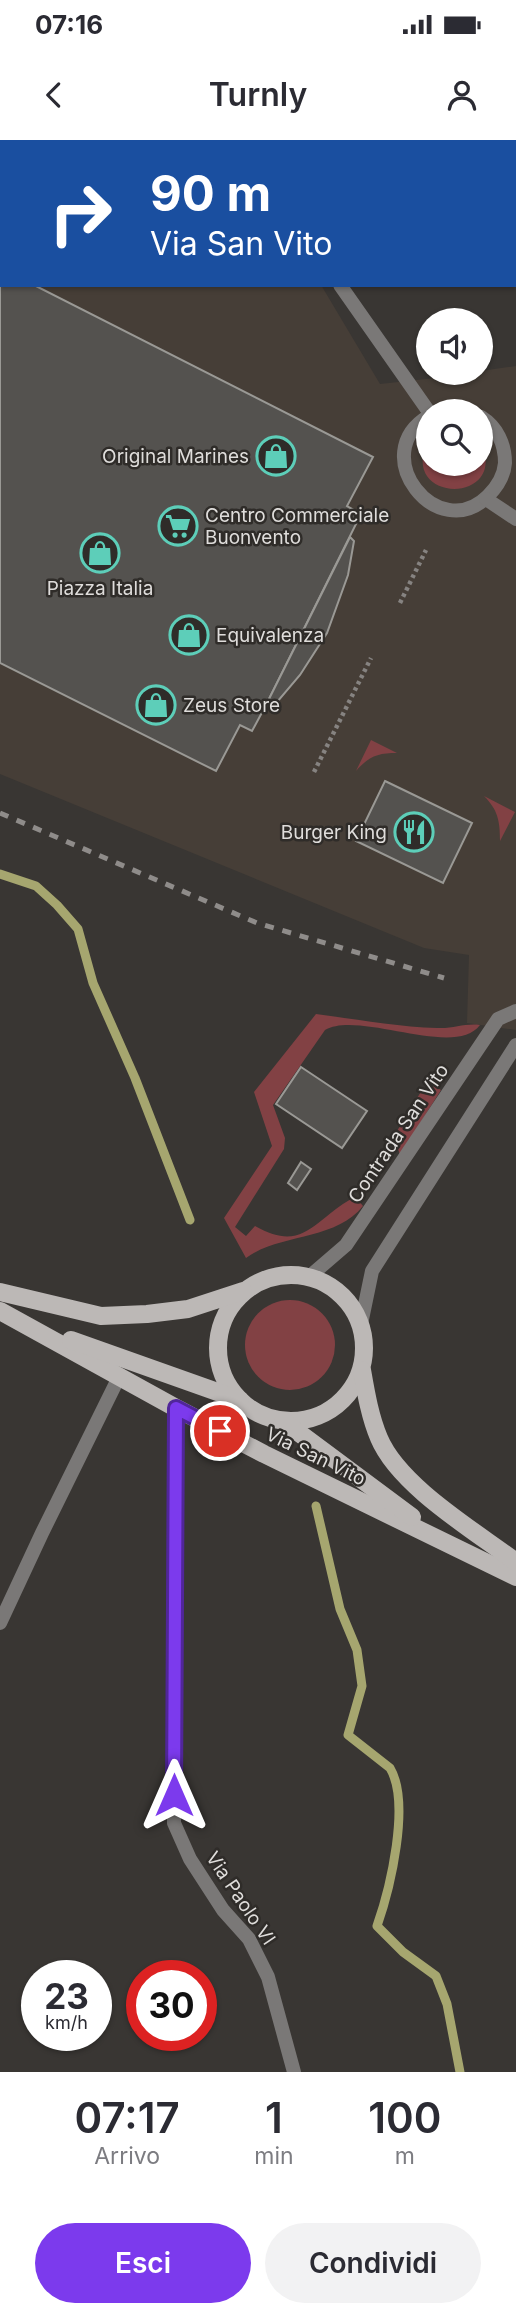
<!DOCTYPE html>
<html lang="it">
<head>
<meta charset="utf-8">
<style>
	body { margin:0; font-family:Inter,sans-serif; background:#f2f2f3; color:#2b2b33; height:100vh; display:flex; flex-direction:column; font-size:26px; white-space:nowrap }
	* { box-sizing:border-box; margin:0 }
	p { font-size:23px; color:#7c7c81 }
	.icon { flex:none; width:38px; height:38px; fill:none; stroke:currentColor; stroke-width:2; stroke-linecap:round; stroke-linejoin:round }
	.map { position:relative; height:1932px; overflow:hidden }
	.side { display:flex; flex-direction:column; background:#fff; flex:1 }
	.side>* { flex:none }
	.hud { position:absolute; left:0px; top:0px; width:516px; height:147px; box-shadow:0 2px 5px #0004; background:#1a4fa0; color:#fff; overflow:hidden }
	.fabs { position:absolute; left:416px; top:168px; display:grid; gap:14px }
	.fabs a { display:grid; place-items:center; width:77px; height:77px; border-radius:50%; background:#fff; box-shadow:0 2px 5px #0004; font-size:35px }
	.speed { position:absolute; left:21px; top:1820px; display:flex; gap:14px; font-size:35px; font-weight:700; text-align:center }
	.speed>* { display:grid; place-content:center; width:91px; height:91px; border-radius:50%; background:#fff; box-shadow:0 2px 5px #0004; line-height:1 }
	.speed small { font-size:18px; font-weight:400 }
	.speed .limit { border:10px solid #d22; background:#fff; color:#111 }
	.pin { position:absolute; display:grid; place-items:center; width:60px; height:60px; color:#fff; margin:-30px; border:4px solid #fff; border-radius:50%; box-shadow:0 2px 7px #0007 }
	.me { position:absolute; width:77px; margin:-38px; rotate:0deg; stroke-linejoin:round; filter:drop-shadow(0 0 5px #0008) }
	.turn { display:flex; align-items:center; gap:24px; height:147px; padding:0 35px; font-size:32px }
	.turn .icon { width:91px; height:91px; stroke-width:2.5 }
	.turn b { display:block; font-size:49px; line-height:60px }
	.eta { display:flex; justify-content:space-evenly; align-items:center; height:119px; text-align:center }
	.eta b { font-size:42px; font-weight:600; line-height:49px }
	.action { display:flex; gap:14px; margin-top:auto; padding:14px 35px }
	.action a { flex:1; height:80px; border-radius:42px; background:#7c3aed; color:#fff; font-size:28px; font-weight:600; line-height:80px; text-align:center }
	.action a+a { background:#f2f2f3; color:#2b2b33 }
	.status { display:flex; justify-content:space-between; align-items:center; height:49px; padding:0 35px; background:#fff; direction:ltr }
	.status svg { height:19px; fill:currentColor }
	header { display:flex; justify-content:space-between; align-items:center; height:91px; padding:0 35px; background:#fff; font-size:32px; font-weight:600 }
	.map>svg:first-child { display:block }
	.built { fill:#463e37; fill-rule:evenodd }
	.green { fill:#824144 }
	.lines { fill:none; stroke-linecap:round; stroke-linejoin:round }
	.stream { stroke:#a6a66f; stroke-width:9 }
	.building { fill:#54524f; stroke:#9a9995; stroke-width:2 }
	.path { stroke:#868381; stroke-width:4.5; stroke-dasharray:3.5 3.5; stroke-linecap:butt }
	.street { stroke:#7a7877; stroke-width:14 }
	.primary { stroke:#bcb8b6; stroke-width:18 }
	.rail { stroke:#8f8c8a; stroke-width:5; stroke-dasharray:9 9; stroke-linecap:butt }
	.route-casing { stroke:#51269a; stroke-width:18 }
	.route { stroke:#7c3aed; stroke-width:12 }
	.labels { text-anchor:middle; stroke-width:5; stroke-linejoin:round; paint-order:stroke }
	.poi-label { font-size:19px; fill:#dfdddb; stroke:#2f2c29; text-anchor:start }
	.street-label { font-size:19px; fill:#dfdddb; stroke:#2f2c29 }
</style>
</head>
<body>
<div class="status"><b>07:16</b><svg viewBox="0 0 49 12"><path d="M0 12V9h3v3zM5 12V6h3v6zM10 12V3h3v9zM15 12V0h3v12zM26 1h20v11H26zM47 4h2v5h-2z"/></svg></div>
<header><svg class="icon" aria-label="back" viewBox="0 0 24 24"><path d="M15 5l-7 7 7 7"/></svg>Turnly<svg class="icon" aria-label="person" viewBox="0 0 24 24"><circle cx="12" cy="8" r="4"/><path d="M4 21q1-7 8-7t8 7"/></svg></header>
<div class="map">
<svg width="516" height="1932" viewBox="0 0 516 1932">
	<rect width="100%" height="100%" fill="#393633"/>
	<path class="built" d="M0,0H246L247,2H2V145H321L380,244L481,233V231L516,226V890L467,883L469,815L424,808L0,634ZM429,271H481V324H429Z"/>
	<g class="green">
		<path d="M429,299V324H481V302C510,366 395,364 429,299Z"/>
		<path d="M371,600L397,613C378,613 369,616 356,631Z"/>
		<path d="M484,656L515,672L500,701C500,681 498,670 484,656Z"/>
		<path d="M316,874C356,879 397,887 437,888C453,889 465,883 480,885C455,919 359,870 325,890L273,965L285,998L284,1009L235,1087L246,1096L255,1086C304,1114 314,1079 353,1058L358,1060L363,1066C335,1101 280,1093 246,1118L224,1078L272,1006L254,952Z"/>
		<polygon points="434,946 441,950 400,1015 394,996 422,950"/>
		<circle cx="290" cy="1205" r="45"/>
	</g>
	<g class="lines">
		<g class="stream">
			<polyline points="0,734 36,746 57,765 78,789 93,843 135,938 190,1080"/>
			<path d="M316,1366L340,1469L357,1510L362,1546L348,1595L390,1628C411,1663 390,1749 377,1786L403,1812L436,1836L447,1864L460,1932"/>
		</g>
	</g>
	<g class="building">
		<polygon points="0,128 2,129 2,145 34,145 373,317 347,366 361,374 266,565 252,591 240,585 216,631 0,523"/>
		<polygon points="350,397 354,401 348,435 327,493 300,535 272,568 266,565"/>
		<polygon points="385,641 472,683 443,743 356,701"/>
		<polygon points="301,927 367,971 342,1008 276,964"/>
		<polygon points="301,1022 311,1029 297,1050 288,1043"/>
	</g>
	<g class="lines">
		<g class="path">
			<polyline points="400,463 426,410"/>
			<polyline points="314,632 371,518"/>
		</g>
		<g class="street">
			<polyline points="263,0 264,2"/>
			<polyline points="340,145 429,272"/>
			<polyline points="438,271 457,268 469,271"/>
			<path d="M429,276C365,314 438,406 488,356C497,347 504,336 505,323C505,304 497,287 481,277"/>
			<polyline points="486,359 516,379"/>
			<polyline points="310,1136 346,1105 498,879 516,871"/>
			<polyline points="361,1184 372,1131 516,905"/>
			<polyline points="176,1268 174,1683 190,1719 223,1770 249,1799 268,1837 294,1932"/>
			<polyline points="0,1483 42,1393 119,1237"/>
		</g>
		<g class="primary">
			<circle cx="291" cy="1208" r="73"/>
			<polyline points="0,1152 101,1176 147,1174 188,1169 243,1151"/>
			<polyline points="0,1171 176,1268 264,1314 516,1437"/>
			<polyline points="71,1200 240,1260"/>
			<path d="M362,1230C366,1253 370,1277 379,1298C399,1346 475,1391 516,1422"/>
			<polyline points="283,1281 412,1377"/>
		</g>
		<polyline class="rail" points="0,673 257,783 444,838"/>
	</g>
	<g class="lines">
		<g class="route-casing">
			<polyline id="route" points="174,1655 176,1268 220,1291"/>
		</g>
		<use href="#route" class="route"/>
	</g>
	<defs>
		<g id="shop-ring" transform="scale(2.0125)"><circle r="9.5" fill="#2f2c29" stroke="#5dceb9" stroke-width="1.5"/><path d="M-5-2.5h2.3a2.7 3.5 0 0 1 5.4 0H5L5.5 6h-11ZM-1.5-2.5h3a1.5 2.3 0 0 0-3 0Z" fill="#5dceb9"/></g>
		<g id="supermarket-ring" transform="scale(2.0125)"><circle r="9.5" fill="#2f2c29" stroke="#5dceb9" stroke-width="1.5"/><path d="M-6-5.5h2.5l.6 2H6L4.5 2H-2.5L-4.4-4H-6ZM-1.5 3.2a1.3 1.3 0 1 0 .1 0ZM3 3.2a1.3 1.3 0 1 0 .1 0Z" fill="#5dceb9"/></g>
		<g id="restaurant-ring" transform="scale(2.0125)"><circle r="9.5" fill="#2f2c29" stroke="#5dceb9" stroke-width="1.5"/><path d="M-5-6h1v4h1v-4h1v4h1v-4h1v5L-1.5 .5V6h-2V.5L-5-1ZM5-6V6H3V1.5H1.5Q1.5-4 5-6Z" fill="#5dceb9"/></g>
	</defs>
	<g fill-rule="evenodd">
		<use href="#shop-ring" x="276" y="316"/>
		<use href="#supermarket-ring" x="178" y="386"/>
		<use href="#shop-ring" x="100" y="413"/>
		<use href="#shop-ring" x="189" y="495"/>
		<use href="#shop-ring" x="156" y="565"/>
		<use href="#restaurant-ring" x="414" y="692"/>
	</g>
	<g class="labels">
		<g class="poi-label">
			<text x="249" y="323" text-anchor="end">Original Marines</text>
			<text x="205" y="382">Centro Commerciale<tspan x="205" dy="22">Buonvento</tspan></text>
			<text x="100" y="455" text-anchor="middle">Piazza Italia</text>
			<text x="216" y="502">Equivalenza</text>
			<text x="183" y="572">Zeus Store</text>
			<text x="387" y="699" text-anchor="end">Burger King</text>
		</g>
		<g class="street-label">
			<text transform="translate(398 993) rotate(-56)" y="7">Contrada San Vito</text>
			<text transform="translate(316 1316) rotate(26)" y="7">Via San Vito</text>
			<text transform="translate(241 1758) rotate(56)" y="7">Via Paolo VI</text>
		</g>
	</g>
</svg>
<div class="fabs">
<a><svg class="icon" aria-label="sound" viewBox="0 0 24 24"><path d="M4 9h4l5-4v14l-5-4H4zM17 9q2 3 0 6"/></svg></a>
<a><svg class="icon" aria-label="search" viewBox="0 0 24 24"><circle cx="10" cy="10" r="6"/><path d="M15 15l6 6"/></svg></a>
</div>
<div class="speed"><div>23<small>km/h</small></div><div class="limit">30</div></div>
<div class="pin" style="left:220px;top:1291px;background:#d93025"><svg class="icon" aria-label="arrive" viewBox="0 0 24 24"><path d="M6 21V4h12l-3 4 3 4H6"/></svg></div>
<svg class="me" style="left:174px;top:1655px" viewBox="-20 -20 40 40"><path d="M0-17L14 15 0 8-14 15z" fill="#7c3aed" stroke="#fff" stroke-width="4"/></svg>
<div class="hud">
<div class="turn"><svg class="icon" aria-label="right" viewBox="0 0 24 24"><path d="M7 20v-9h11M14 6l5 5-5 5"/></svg><div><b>90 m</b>Via San Vito</div></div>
</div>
</div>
<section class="side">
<div class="eta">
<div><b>07:17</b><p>Arrivo</p></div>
<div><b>1</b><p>min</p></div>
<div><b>100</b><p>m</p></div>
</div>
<div class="action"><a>Esci</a><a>Condividi</a></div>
</section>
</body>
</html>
